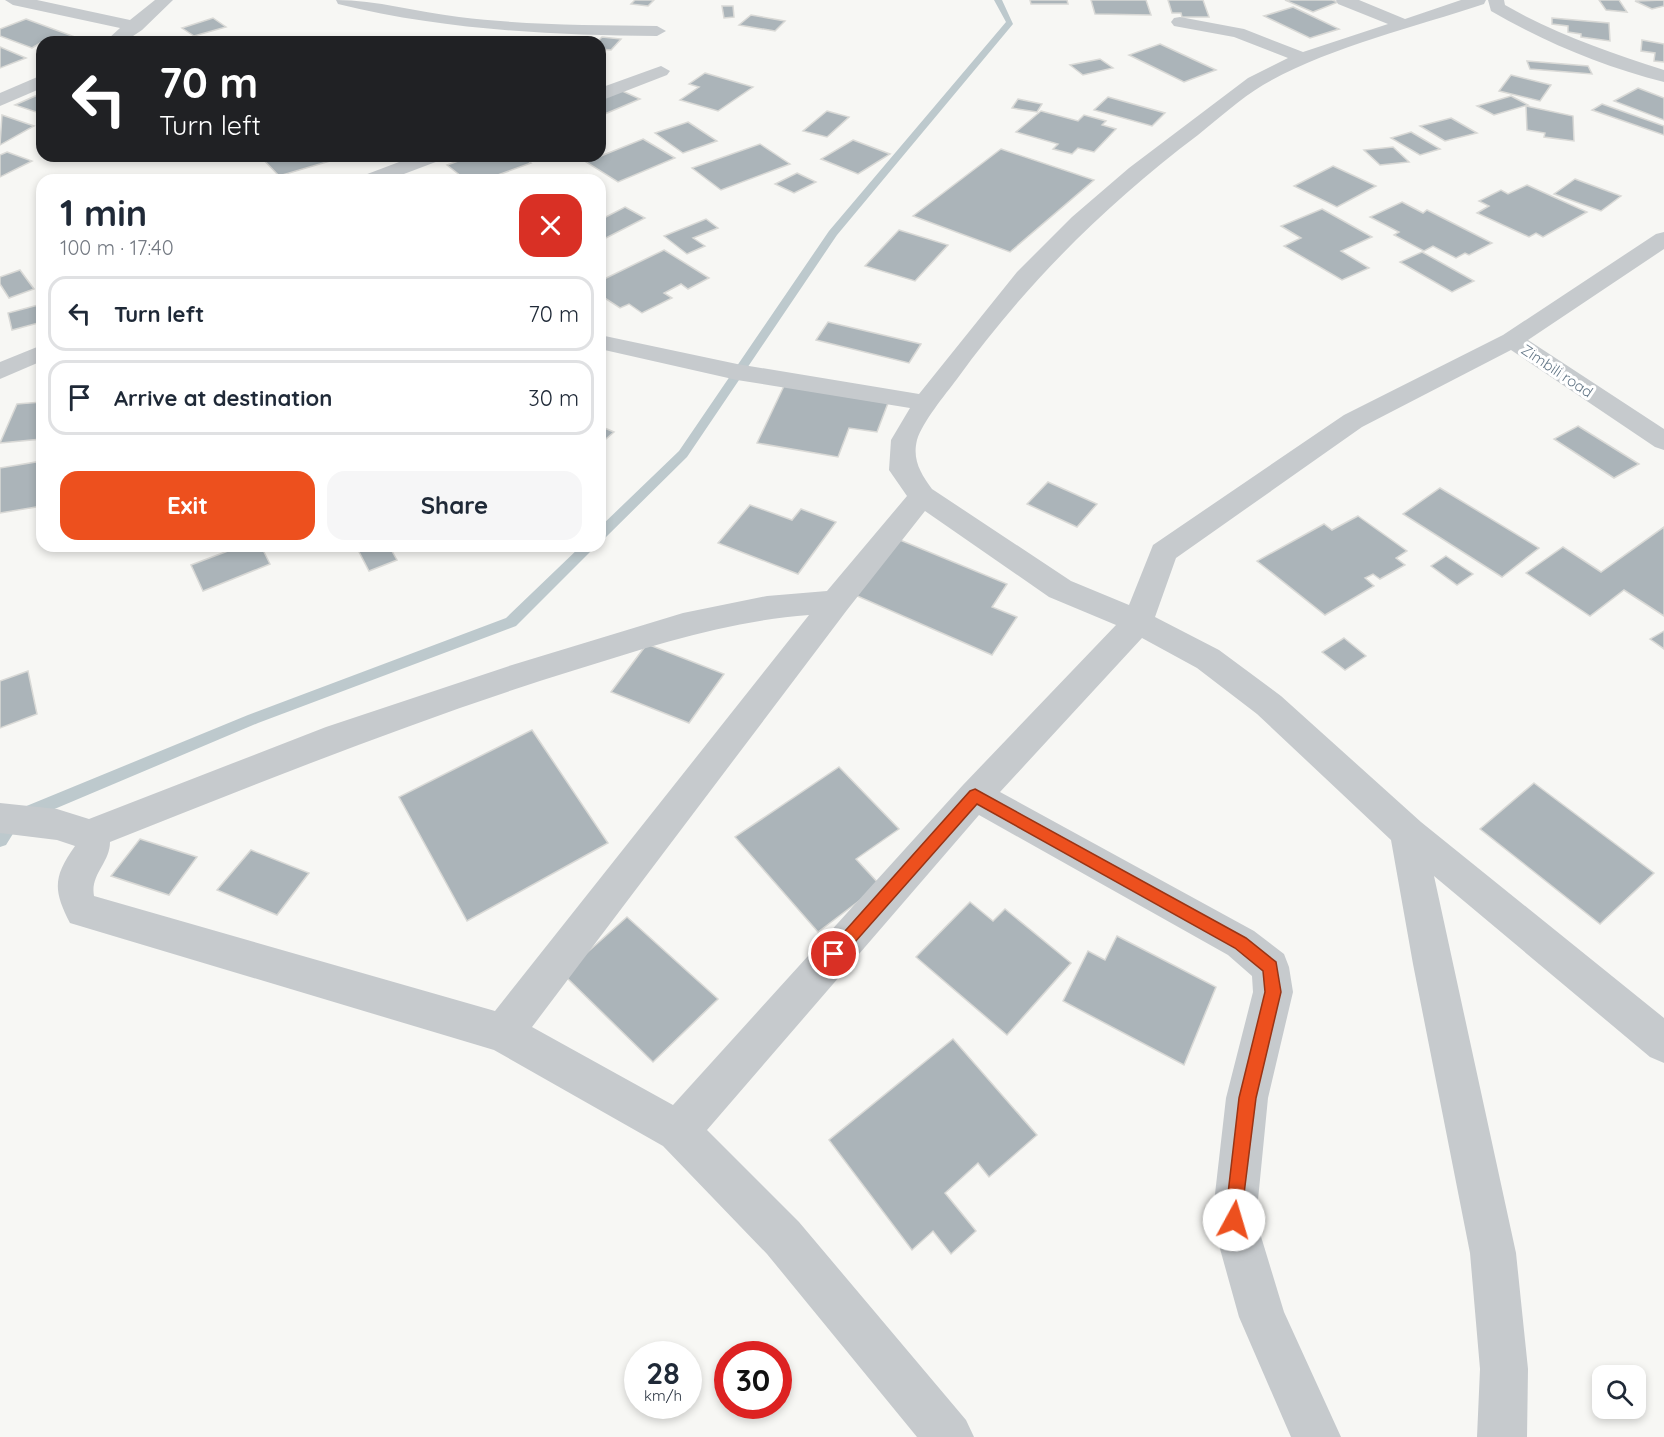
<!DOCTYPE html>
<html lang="en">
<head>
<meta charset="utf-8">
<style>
	body { margin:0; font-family:Quicksand,sans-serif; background:#f6f6f7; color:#1f2937; height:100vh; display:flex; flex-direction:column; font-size:22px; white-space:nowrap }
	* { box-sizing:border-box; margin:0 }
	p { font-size:20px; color:#747a83 }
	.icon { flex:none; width:33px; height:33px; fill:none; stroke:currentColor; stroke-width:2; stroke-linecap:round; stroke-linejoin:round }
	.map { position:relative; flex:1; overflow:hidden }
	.panel { position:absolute; left:36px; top:174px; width:570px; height:378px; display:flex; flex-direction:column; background:#fff; border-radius:18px; box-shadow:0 3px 9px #0003 }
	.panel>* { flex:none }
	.hud { position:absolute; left:36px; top:36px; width:570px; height:126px; border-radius:18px; box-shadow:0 3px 9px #0003; background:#202124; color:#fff; overflow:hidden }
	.controls { position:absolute; left:1592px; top:1365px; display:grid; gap:12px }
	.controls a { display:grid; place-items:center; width:54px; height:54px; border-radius:12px; background:#fff; box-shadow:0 3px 9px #0003; font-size:30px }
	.speed { position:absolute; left:624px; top:1341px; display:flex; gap:12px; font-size:30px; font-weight:700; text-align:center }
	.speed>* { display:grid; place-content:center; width:78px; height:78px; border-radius:50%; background:#fff; box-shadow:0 3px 9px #0003; line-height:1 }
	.speed small { font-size:15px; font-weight:400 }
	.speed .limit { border:9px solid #d22; background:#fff; color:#111 }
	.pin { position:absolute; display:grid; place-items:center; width:51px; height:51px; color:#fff; margin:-26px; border:3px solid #fff; border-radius:50%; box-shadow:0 2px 6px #0007 }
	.me { position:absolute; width:66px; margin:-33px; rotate:6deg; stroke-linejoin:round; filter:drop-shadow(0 0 4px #0008) }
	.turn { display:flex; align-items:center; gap:21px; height:126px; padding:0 24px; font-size:27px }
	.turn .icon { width:78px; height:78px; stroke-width:2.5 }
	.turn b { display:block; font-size:42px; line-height:51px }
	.round { display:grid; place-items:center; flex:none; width:63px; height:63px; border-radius:18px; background:#f6f6f7 }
	.overview { display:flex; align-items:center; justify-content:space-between; height:102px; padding:0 24px }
	h1 { font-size:36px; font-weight:800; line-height:45px }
	.primary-button { display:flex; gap:12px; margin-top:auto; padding:12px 24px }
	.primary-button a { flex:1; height:69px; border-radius:18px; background:#ed501e; color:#fff; font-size:24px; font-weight:800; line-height:69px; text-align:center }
	.primary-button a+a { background:#f6f6f7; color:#1f2937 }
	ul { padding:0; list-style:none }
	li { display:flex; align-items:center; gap:18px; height:75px; margin:0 12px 9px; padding:0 12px; border:3px solid #e0e1e3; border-radius:18px }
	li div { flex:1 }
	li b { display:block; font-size:22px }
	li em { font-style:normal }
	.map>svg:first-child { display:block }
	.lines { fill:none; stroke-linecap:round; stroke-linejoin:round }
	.stream { fill:#bdc9cd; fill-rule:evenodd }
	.building { fill:#abb4b9; stroke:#d9d9d6; stroke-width:1.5 }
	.minor { fill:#c6cacd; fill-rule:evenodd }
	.route { fill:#ed501e; stroke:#9a3414; stroke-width:1.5 }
	.labels { text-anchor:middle; stroke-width:6; stroke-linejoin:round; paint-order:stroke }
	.far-street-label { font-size:15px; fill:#647787; stroke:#fff }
</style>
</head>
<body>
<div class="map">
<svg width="1664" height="1437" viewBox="0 0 1664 1437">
	<rect width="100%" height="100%" fill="#f7f7f4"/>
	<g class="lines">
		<g class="stream">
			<polygon points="994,0 1002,0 1013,24 837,235 687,457 605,538 600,540 600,527 679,451 829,231 1006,22"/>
			<polygon points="581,546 596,546 516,626 258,723 19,824 6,845 0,847 0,826 7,814 248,715 506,618"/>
		</g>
	</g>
	<g class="building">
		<polygon points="635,0 654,0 648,6 631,4"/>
		<polygon points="1030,0 1067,0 1068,4 1031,4"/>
		<polygon points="1091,0 1146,0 1151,15 1095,14"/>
		<polygon points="1168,0 1203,0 1209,17 1182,17 1181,13 1172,13"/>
		<polygon points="1285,0 1332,0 1338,2 1313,12"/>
		<polygon points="1599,0 1619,0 1627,12 1606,10"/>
		<polygon points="1664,0 1664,6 1652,9 1635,1"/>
		<polygon points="722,6 733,6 734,17 724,18"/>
		<polygon points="1293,7 1339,29 1310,38 1264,16"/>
		<polygon points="751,15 785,21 775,31 739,25"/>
		<polygon points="213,18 226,27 194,36 182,28"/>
		<polygon points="1552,18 1609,23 1610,41 1581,37 1581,34 1568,32 1568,26 1552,24"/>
		<polygon points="26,19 75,37 63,42 42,42 32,48 0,36 0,29"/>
		<polygon points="602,37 621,39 611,50 600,49 600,42 597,42"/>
		<polygon points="1642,40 1664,44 1664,62 1654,61 1655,53 1641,51"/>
		<polygon points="1160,44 1216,70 1184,82 1129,55"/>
		<polygon points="0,47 26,58 0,68"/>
		<polygon points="1100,59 1113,68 1083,75 1070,65"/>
		<polygon points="1527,61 1588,66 1592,74 1530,69"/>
		<polygon points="705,73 753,87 718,111 680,100 699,87 689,84"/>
		<polygon points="1511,75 1551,85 1540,101 1499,91"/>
		<polygon points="1638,88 1664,98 1664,120 1614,101"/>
		<polygon points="620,90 640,99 600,116 600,99"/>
		<polygon points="42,93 42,114 15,105"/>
		<polygon points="1511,96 1528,105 1494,115 1477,106"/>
		<polygon points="1108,97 1165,113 1152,126 1094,110"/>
		<polygon points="1018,99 1042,104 1037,112 1012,108"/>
		<polygon points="1602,104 1664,126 1664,135 1592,110"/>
		<polygon points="1526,106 1573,116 1574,141 1544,137 1545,133 1527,130"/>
		<polygon points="827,111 849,117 827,137 803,131"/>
		<polygon points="1041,111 1078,121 1084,115 1106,121 1102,125 1116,129 1094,152 1078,148 1072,154 1053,149 1058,144 1016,132"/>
		<polygon points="2,115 34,126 0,145"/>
		<polygon points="1451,118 1477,133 1445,141 1420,126"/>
		<polygon points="688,122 717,141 683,153 655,133"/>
		<polygon points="1411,132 1440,149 1420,155 1391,138"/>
		<polygon points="643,139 675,158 618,182 586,162"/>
		<polygon points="853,140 890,154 858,174 821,159"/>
		<polygon points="760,144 790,164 721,190 692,168"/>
		<polygon points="1393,147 1409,162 1380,165 1364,150"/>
		<polygon points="1001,149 1094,180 1010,252 913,216"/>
		<polygon points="7,152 32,161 0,177 0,155"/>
		<polygon points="260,156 347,156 279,176"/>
		<polygon points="472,156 521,156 531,163 484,180 466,180 447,165"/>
		<polygon points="1333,166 1376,186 1337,207 1294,186"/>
		<polygon points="797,173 816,182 794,193 775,184"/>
		<polygon points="1575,179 1621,196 1601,211 1554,194"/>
		<polygon points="1527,185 1587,212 1543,237 1536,233 1529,237 1477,213 1489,206 1479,201 1501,190 1508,194"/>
		<polygon points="1402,202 1423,213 1427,210 1492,243 1469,255 1465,253 1456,258 1433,246 1424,251 1394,235 1399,232 1370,217"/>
		<polygon points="625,207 645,218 600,241 600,220"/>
		<polygon points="1322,209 1372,237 1341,251 1369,268 1342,280 1284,246 1301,238 1281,226"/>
		<polygon points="706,219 718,228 693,238 705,246 687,254 664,236"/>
		<polygon points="899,230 948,245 915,281 865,266"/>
		<polygon points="664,250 709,278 688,289 681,284 664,293 672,298 642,313 629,304 620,308 600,295 600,281"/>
		<polygon points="1422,252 1474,281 1452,292 1400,262"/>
		<polygon points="20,270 34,289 9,298 0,284 0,277"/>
		<polygon points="42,304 42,322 12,330 8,313"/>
		<polygon points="828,322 921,344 909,363 816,340"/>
		<polygon points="784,386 888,403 877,432 849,428 838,457 757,443"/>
		<polygon points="42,402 42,439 0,443 17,404"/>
		<polygon points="600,426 614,432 600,444"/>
		<polygon points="1578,426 1639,464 1614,478 1554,439"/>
		<polygon points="42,461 42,506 0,513 0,468"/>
		<polygon points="1048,482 1097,504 1077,527 1027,504"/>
		<polygon points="1440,488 1539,548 1502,577 1403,514"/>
		<polygon points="750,505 792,520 801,509 836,522 798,574 718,543"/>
		<polygon points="1358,516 1407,551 1396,558 1405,565 1380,579 1373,574 1365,578 1374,586 1325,615 1257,561 1324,524 1332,530"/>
		<polygon points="1664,527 1664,616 1624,590 1590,616 1526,573 1563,547 1601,572"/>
		<polygon points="900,540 1007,584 992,607 1017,617 992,655 855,595"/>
		<polygon points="241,546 261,546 270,564 203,591 191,565"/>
		<polygon points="356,546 389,546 397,560 369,571"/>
		<polygon points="1446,556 1473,574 1457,585 1431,566"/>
		<polygon points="1664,631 1664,649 1650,639"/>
		<polygon points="1344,638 1366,656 1345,670 1322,652"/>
		<polygon points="647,644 724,674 689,723 611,692"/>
		<polygon points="28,671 37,714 0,728 0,681"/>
		<polygon points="532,730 608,843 467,921 399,797"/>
		<polygon points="839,767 899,829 856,859 880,885 818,932 735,837"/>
		<polygon points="1534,783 1654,873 1600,924 1480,829"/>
		<polygon points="140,839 197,857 169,895 111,876"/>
		<polygon points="251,850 309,873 277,915 217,890"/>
		<polygon points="970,902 993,921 1005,909 1071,963 1007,1035 916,957"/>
		<polygon points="627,917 718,999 653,1062 563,974"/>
		<polygon points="1117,936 1216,987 1184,1065 1063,1001 1088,951 1105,960"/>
		<polygon points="953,1039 1037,1135 989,1177 978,1163 945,1193 976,1231 951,1254 933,1231 912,1250 829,1140"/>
	</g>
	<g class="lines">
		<g class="minor">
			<polygon points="5,0 37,0 130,20 155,0 173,0 142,30 124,42 110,42 108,39 120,28 13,5"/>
			<path d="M336,0C377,0 417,12 459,17C524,25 591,25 657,26L666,31L657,36C549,35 444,30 338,4Z"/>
			<path d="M1336,0H1359L1405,19L1461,0H1486L1484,4C1412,28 1329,47 1263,85C1240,99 1219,118 1198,135C1105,205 1025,285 957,379C945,395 923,421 917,440C912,460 921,474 932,489L1071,581L1129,605L1153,545L1344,415L1503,335L1656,234L1664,232V249L1528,340L1664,429V450L1655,447L1511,350L1362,427L1176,558L1155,617L1219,650L1281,696L1421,822L1664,1018V1063L1650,1057L1434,876L1516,1253L1528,1369L1527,1437H1477L1480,1369L1470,1253L1413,964L1391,840L1257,714L1197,668L1142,638L1000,792L1254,931L1284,954L1289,967L1293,992L1268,1098L1256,1220L1284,1312L1341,1437H1291L1239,1317L1212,1220L1226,1098L1253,992L1252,976L1228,955L979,815L707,1130L799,1222L966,1420L974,1437H917L767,1254L663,1146L494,1050L70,923C53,890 53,877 75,846L57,840L0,833V803L57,809L89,819L326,727L512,665L683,613L767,596L827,591L907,496L889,470L891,440L910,408L737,380L600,349V335L737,364L919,394L1017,272L1072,217L1129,168L1248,78L1288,58L1234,37L1174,26L1171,22L1174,18L1180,17L1244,29L1303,52L1388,24L1338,4ZM925,511L1049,597L1116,625L963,785L673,1105L532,1027L847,610ZM809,615L495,1011L94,896C90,874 110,863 110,842C264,781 417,719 575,670C652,646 728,621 809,615Z"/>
			<path d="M1488,0H1504L1505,5C1555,34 1609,52 1664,70V82C1604,67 1544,42 1491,11Z"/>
			<polygon points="661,66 670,71 667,75 600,101 600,88"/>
			<polygon points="42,75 42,88 0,106 0,93"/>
			<polygon points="415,156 444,156 441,160 388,180 359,180 362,176"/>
			<polygon points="42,345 42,361 0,379 0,362"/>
		</g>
	</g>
	<polygon class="route" points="975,789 1246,938 1276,962 1281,992 1256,1098 1240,1226 1234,1229 1227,1226 1225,1220 1239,1098 1265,992 1263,971 1235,948 977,804 840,959 834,962 829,959 826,954 829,949 970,791"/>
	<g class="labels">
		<g class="far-street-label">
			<text transform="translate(1557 371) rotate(34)" y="5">Zimbili road</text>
		</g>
	</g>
</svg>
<div class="controls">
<a><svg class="icon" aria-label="search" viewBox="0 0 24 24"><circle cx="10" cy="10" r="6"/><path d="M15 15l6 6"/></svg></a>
</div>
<div class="speed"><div>28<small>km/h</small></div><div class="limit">30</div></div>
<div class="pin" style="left:834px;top:954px;background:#d93025"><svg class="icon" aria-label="arrive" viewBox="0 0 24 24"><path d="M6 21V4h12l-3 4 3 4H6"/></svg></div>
<svg class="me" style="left:1234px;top:1220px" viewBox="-20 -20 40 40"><circle r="19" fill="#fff"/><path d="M0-13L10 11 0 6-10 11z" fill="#ed501e"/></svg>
<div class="hud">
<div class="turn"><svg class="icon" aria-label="left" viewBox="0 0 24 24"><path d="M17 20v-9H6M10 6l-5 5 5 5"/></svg><div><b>70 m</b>Turn left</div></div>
</div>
<section class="panel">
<div class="overview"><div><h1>1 min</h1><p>100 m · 17:40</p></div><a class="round" style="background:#d93025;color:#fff"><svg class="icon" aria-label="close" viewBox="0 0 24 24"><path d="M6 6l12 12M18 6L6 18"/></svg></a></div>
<ul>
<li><svg class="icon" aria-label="left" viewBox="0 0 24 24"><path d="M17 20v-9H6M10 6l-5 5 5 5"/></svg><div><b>Turn left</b></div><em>70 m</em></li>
<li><svg class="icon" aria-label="arrive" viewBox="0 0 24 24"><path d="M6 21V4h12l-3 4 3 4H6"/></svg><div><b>Arrive at destination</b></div><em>30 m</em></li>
</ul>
<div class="primary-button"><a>Exit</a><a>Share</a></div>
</section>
</div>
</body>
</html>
